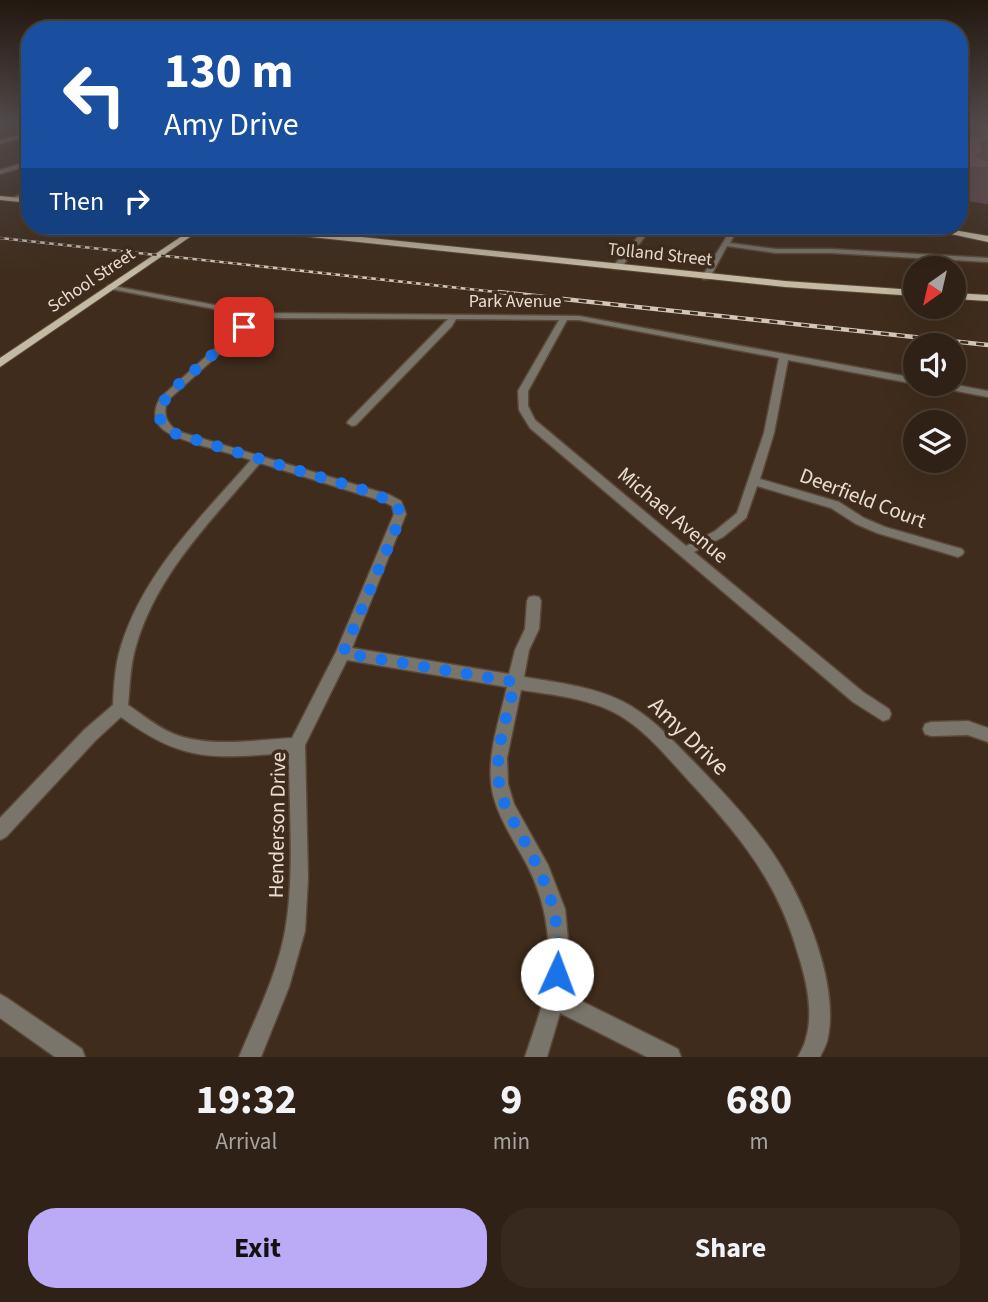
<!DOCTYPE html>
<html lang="en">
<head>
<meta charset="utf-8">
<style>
	body { margin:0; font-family:"Source Sans 3",sans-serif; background:#37291e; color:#f1f3f6; height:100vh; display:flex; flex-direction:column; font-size:26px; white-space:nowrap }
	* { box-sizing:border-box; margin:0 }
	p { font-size:23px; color:#a7a3a0 }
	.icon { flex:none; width:38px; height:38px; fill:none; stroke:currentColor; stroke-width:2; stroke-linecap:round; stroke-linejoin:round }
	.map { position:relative; height:1057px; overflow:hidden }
	.panel { display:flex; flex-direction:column; background:#2f2115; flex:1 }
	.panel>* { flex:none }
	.banner { position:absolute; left:21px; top:21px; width:947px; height:214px; border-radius:28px; box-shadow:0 7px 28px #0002,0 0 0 2px #4a3e34; background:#1a4fa0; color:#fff; overflow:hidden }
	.needle { width:46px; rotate:214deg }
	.controls { position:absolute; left:903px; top:256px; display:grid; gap:14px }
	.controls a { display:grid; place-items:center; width:63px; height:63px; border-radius:50%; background:#2f2115; box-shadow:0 7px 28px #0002,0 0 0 2px #4a3e34; font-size:35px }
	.pin { position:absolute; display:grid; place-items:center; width:60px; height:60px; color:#fff; margin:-30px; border-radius:14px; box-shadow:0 4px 10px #0006 }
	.me { position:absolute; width:77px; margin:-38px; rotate:2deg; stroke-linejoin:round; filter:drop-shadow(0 0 5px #0008) }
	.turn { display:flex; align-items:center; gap:24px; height:147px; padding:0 28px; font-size:32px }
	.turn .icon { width:91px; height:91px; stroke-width:2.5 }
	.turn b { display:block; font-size:49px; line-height:60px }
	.then { display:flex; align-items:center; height:66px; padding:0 28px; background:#0003; gap:14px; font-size:26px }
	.eta { display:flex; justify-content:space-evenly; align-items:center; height:119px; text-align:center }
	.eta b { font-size:42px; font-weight:700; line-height:49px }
	.cta { display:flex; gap:14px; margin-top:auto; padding:14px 28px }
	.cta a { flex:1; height:80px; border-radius:28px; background:#bbaaf6; color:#111; font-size:28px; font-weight:700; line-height:80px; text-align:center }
	.cta a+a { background:#37291e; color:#f1f3f6 }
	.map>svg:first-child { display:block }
	.green { fill:#68484c }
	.forest { fill:#8b585f }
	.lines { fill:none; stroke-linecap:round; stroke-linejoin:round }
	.minor-casing { stroke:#5a4839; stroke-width:3 }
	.major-casing { stroke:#5a4839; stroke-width:2 }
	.minor { fill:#7a756a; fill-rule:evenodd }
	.major { fill:#c4b9a3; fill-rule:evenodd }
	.rail-far1-casing { stroke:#d3c6bb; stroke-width:2.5 }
	.rail-casing { stroke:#d3c6bb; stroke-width:4.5 }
	.rail-far1 { stroke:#3f2c1c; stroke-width:2; stroke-dasharray:4.5; stroke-linecap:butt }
	.rail { stroke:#3f2c1c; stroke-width:2.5; stroke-dasharray:8; stroke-linecap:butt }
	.route { stroke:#1a73e8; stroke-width:12; stroke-dasharray:0 21.6 }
	.labels { text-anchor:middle; stroke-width:7; stroke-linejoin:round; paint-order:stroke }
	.far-street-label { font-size:18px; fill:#eaded4; stroke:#3f2c1c }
	.street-label { font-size:21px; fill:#eaded4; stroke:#3f2c1c }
	.near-street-label { font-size:24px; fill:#eaded4; stroke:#3f2c1c }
</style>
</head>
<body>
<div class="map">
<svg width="988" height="1057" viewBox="0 0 988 1057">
	<rect width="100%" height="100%" fill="#3f2c1c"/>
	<polygon class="green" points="959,123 988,123 988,204 959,200"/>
	<polygon class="forest" points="959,123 988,123 988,140 979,143 982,150 975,156 988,163 986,167 959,166 959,138 987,135 959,126"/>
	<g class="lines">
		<g class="minor-casing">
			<g id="minor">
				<polygon points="30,132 30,135 0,144 0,140"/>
				<polygon points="30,161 30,165 0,174 0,170"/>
				<polygon points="30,190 30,194 13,201 10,199"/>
				<polygon points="354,226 361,226 342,239 338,239 338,237"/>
				<polygon points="647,226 653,226 620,269 614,269 614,265"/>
				<polygon points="733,226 739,226 730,243 776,249 831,249 988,258 988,262 831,253 776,253 727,246 709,279 703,279 702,277"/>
				<path d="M108,285L257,313L579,316L915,378V383H917L915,384L788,360L774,433L760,479L839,502L864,518L885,527L962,549L964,552L962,555L958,557L877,533L856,524L831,508L757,486L746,518L723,537L694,552L863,692L889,709L891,714L889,719L883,721L853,702L530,428L519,410L518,391L559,320L456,319L452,326L356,425L352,426L347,423L348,421L448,319L259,318L167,401C163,415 166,422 177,431L390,495L401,501L406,514L352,648L509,674L515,650L525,629L527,601L529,597L534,596L539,597L541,601L539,629L529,650L524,677C560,683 599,687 631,706C656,721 675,743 695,763C722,791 749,819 772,852C803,897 839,982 828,1037C827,1044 823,1051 820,1057H798C801,1051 805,1044 806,1038C814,1011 806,979 798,954C777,880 739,835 688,780C667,757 646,731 619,715C589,698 554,695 521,690L507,758L508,784L514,804L548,865L565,909L569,950L565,993L678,1049L681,1057H647L560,1013L547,1057H525C531,1038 538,1020 543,1001C554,955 549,907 527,865C514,840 493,811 491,782C488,751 500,717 507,687L347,660L305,745L308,878L305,931L289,987L261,1057H239C256,1016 277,975 285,931C295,876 289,809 289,753C214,758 185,764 121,717L96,740L6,837L0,840V818L84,730L113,705C114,685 115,665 121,646C144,572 201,517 251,460C235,455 219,450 203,446C179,438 142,431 160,398L251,316L111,289L107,287ZM567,320H579L779,358L764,433L737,513L715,531L686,546L535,420L528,406V391ZM260,463L382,501L392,506L394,514L336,652L292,738C254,740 210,748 174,734C157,727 143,715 128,705C130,685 130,665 136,646C157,573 213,519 260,463Z"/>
				<polygon points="925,383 946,383 988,391 988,397 930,386"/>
				<polygon points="968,721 988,728 988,742 968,735 931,736 925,734 923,729 925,724 931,722"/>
				<polygon points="0,994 7,998 82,1049 85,1057 55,1057 0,1018"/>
			</g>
		</g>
		<g class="major-casing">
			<g id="major">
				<polygon points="0,196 30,199 30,203 0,200"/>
				<polygon points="197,226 206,226 0,367 0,358"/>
				<polygon points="230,226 256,226 785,281 915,290 915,296 785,287 234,229"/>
				<polygon points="914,226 930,226 988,236 988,242"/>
				<polygon points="954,293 988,295 988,301 954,299"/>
			</g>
		</g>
		<use href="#minor" class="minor"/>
		<use href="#major" class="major"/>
		<g class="rail-far1-casing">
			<polyline id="rail-far1" points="0,238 515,294"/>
		</g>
		<g class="rail-casing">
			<polyline id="rail" points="499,292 988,345"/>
		</g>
		<use href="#rail-far1" class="rail-far1"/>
		<use href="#rail" class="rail"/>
	</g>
	<linearGradient id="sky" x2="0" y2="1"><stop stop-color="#23180f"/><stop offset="0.45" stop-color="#524b4b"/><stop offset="1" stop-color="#524b4b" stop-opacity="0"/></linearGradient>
	<rect width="988" height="271" fill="url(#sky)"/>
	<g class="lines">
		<path class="route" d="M244,327L171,391L159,409V418L173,433L367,491L397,504L400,514L397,526L343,653L515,682C508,714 494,750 499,783C501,802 513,820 522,837C549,886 562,917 557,974"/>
	</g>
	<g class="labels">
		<g class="far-street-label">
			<text transform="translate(660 254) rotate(6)" y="6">Tolland Street</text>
			<text transform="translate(91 280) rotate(-34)" y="6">School Street</text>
			<text x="515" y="307">Park Avenue</text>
		</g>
		<g class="street-label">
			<text transform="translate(863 498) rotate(21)" y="7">Deerfield Court</text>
			<text transform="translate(673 515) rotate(40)" y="7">Michael Avenue</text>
			<text transform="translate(277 825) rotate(-89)" y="7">Henderson Drive</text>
		</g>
		<g class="near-street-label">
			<text transform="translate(689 736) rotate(44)" y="8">Amy Drive</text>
		</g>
	</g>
</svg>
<div class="controls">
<a><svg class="needle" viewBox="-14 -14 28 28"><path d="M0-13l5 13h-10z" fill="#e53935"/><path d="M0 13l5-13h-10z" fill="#a7a3a0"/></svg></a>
<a><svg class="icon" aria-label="sound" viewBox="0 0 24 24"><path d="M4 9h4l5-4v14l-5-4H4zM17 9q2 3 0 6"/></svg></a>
<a><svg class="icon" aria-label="layers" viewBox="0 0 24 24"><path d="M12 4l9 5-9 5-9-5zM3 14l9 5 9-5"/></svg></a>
</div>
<div class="pin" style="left:244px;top:327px;background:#d93025"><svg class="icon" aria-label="arrive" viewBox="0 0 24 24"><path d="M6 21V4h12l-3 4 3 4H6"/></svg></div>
<svg class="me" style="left:557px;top:974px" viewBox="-20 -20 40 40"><circle r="19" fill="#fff"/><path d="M0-13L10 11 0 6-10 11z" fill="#1a73e8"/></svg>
<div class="banner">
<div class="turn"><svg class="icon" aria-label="left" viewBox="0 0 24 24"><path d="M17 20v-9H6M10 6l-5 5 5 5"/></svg><div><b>130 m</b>Amy Drive</div></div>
<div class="then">Then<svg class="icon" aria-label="right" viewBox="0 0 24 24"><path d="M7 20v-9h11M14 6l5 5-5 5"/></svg></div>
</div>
</div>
<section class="panel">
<div class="eta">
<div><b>19:32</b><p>Arrival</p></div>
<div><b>9</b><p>min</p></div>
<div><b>680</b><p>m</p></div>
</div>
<div class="cta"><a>Exit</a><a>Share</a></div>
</section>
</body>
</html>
